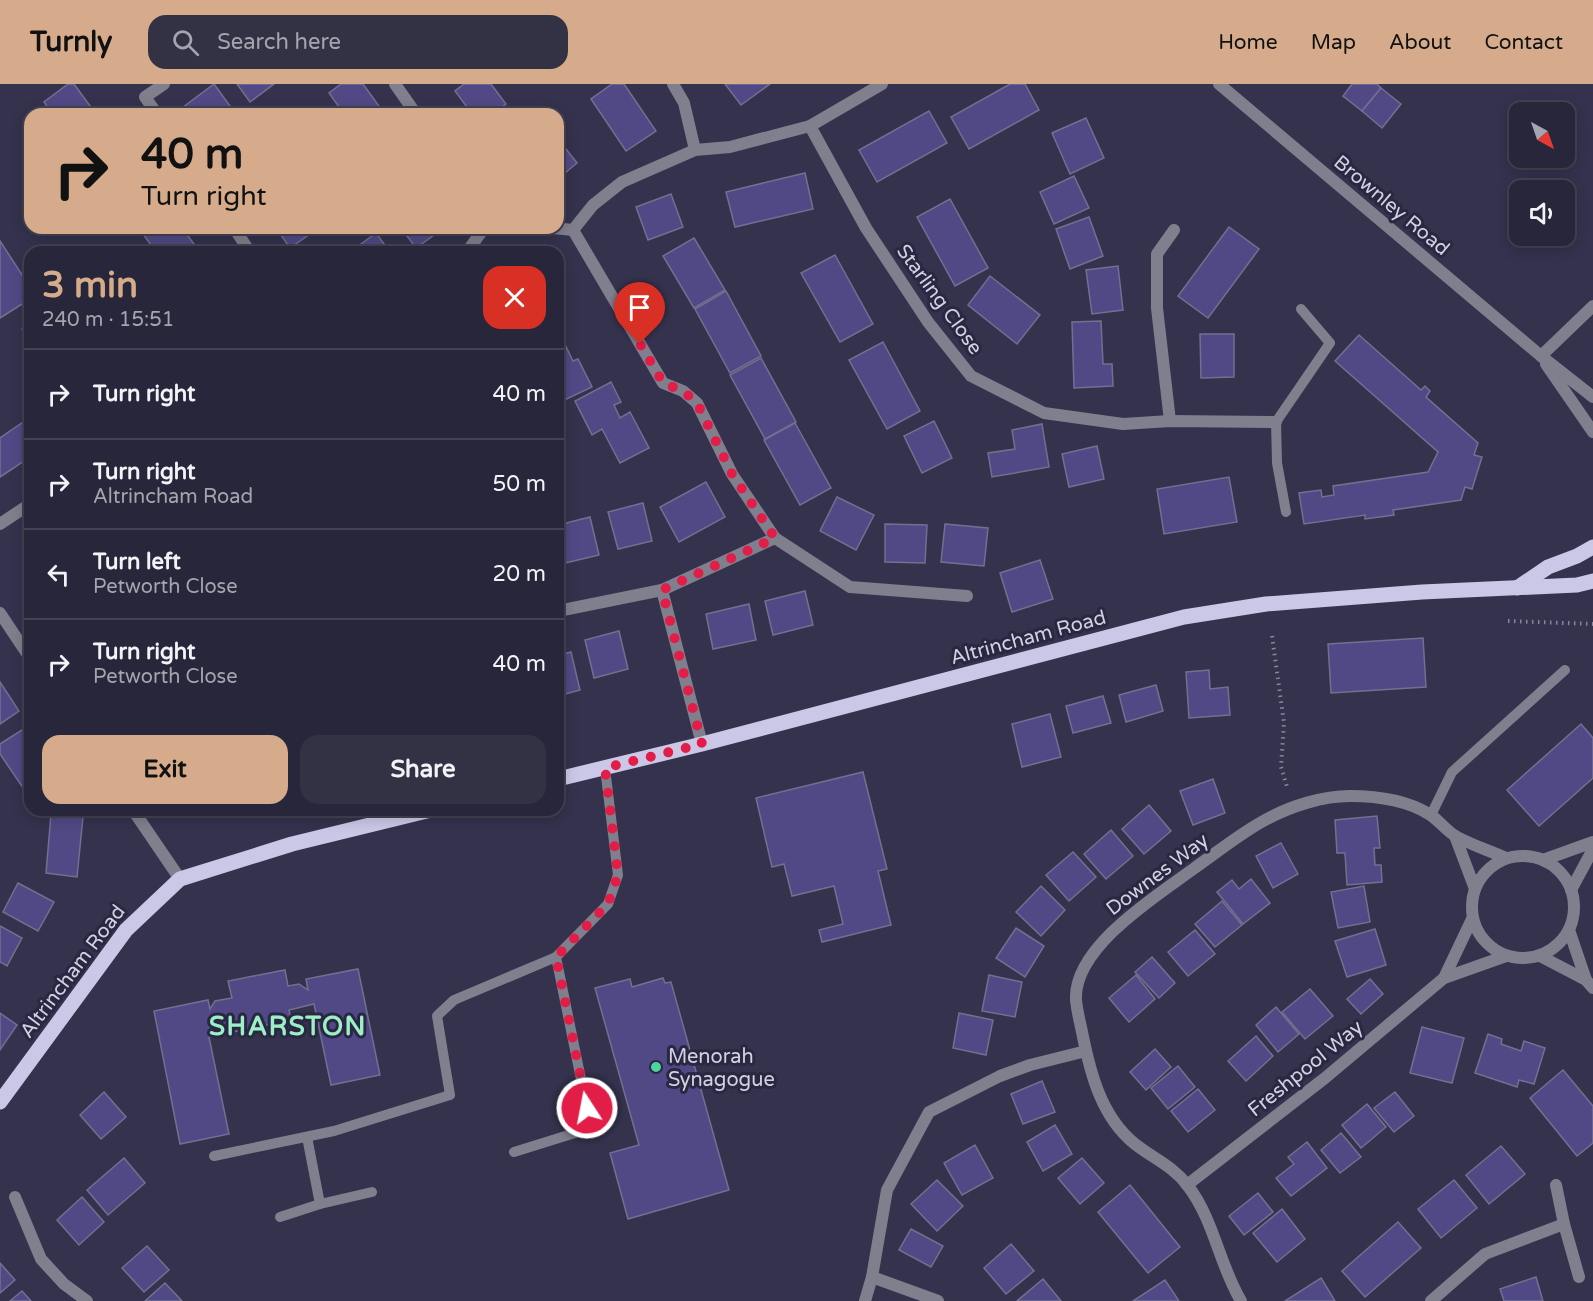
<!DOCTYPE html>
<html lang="en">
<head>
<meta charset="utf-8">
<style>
	body { margin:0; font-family:"Varela Round",sans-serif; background:#333245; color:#f1f3f6; height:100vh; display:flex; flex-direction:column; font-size:22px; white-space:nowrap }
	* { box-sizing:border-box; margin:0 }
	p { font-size:20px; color:#a4a5af }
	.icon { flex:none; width:33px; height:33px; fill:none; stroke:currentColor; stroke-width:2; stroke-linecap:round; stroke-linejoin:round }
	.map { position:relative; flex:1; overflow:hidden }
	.details { position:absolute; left:24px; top:162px; width:540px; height:570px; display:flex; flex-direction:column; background:#27263a; border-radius:18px; box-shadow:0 3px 15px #0003,0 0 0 2px #434354 }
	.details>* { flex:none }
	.hud { position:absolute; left:24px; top:24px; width:540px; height:126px; border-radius:18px; box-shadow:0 3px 15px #0003,0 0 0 2px #434354; background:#d6ab8b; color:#111; overflow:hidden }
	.needle { width:39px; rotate:140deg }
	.controls { position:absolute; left:1509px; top:18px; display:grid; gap:12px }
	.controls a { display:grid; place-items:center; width:66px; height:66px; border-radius:12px; background:#27263a; box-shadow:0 3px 15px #0003,0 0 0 2px #434354; font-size:30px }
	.pin { position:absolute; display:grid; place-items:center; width:51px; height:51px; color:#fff; margin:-62px -26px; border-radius:50% 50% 50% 0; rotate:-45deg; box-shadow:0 0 6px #0007 }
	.pin .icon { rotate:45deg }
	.me { position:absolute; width:66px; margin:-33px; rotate:349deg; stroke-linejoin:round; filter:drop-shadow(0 0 4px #0008) }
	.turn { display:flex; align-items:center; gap:21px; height:126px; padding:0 18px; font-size:27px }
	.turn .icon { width:78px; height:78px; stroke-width:2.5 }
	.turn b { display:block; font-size:42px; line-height:51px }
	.round { display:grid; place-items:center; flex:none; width:63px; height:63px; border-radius:18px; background:#333245 }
	.head { display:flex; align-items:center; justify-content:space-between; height:102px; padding:0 18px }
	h1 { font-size:36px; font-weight:700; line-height:45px; color:#d6ab8b }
	.action { display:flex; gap:12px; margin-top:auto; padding:12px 18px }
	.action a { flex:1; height:69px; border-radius:18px; background:#d6ab8b; color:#111; font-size:24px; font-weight:700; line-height:69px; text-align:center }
	.action a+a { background:#333245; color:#f1f3f6 }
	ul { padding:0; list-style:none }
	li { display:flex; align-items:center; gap:18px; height:90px; padding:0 18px; border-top:2px solid #434354 }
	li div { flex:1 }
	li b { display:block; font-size:22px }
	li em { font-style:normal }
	header { display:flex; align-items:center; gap:36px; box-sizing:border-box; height:84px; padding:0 30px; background:#d6ab8b; color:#111 }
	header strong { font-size:28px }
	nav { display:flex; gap:33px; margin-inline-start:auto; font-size:21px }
	.search { width:420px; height:54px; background:#333245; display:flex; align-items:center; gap:15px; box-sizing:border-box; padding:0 21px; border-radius:18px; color:#a4a5af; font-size:22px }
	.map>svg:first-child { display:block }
	.building { fill:#514985; stroke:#727090; stroke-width:1.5 }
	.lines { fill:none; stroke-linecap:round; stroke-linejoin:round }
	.path { stroke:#87869c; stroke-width:4; stroke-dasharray:1.5 4.5; stroke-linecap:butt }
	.service { stroke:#807f8d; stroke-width:10 }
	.minor { stroke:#807f8d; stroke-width:12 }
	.tertiary { stroke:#807f8d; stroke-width:12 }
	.primary { stroke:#cac8e6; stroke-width:15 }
	.route { stroke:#e11d48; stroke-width:10; stroke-dasharray:0 18 }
	.poi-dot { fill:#4cd49b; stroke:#2a2742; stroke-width:2 }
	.labels { text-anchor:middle; stroke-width:6; stroke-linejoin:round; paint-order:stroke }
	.street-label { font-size:20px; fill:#d2d1e2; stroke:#2a2742 }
	.poi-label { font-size:20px; fill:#d2d1e2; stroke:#2a2742; text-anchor:start }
	.district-label { font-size:26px; font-weight:bold; letter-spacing:1.5px; fill:#9cefc6; stroke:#2a2742 }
</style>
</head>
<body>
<header>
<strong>Turnly</strong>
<div class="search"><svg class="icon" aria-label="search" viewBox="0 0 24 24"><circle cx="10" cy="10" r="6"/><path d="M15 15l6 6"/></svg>Search here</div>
<nav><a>Home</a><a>Map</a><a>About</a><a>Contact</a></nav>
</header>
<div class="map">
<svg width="1593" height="1217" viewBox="0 0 1593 1217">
	<rect width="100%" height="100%" fill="#34324d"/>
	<g class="building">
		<polygon points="68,0 74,0 96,30 52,30 44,18"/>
		<polygon points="214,0 233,26 228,30 180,30 178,27"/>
		<polygon points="237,0 274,0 250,18"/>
		<polygon points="341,0 363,0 379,22 369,30 344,30 329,9"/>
		<polygon points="464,0 491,0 506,20 492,30 472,30 455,7"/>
		<polygon points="612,0 624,0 656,47 626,67 591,15"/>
		<polygon points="725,0 770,0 741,21"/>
		<polygon points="1010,0 1025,0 1039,26 969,65 951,33"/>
		<polygon points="1352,0 1377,0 1381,4 1362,27 1343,12"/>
		<polygon points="1381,4 1401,20 1382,44 1362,27"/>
		<polygon points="929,27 947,59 877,98 859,66"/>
		<polygon points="1086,34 1104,74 1070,90 1052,49"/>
		<polygon points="558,55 577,79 558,95"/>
		<polygon points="805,89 813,125 735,143 726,108"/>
		<polygon points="1074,92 1089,124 1054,140 1040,108"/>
		<polygon points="671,110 683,143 648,156 636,123"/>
		<polygon points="950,115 988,184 955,202 917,133"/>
		<polygon points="1089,133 1103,172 1070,185 1056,145"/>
		<polygon points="1229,143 1259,165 1208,234 1178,212"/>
		<polygon points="143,144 182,144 200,168 156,168 140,146"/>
		<polygon points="276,144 317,144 317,145 290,164"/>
		<polygon points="401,144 444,144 416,164"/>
		<polygon points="376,149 390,168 350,168"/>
		<polygon points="694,154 725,206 694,224 663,172"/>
		<polygon points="0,157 30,203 30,215 0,234"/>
		<polygon points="835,171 873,240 840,258 801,189"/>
		<polygon points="1118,182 1123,226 1092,230 1086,186"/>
		<polygon points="990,192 1040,231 1017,260 968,221"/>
		<polygon points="726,207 761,272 730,289 695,225"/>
		<polygon points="1101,237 1103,280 1112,280 1113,302 1074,304 1072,238"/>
		<polygon points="30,240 30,256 22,245"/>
		<polygon points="558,246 573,277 578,275 592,303 558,319"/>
		<polygon points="1200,250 1234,250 1234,293 1201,294"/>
		<polygon points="1359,251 1421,306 1425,302 1430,307 1426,313 1478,359 1474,371 1482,373 1472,405 1465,403 1461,416 1393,426 1394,431 1365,435 1365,431 1304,440 1299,409 1321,406 1322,413 1334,411 1333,402 1428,388 1438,368 1335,277"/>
		<polygon points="883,258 920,327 887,345 849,276"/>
		<polygon points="761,274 796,338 765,355 730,291"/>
		<polygon points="611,298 621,318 614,321 620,334 630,328 649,364 620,379 602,345 592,351 575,317"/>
		<polygon points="26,336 30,343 30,373 0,393 0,354"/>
		<polygon points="934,337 952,374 922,389 904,352"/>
		<polygon points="795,339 831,404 800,421 764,356"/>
		<polygon points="1042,340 1049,383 992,393 988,369 1015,365 1012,346"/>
		<polygon points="1097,362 1104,395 1069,403 1062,370"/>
		<polygon points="1229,393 1237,438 1164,450 1157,405"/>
		<polygon points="706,398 725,433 679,458 660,423"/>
		<polygon points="837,413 874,431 856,466 820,447"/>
		<polygon points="643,419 652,457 618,465 608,428"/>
		<polygon points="590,433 599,471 565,479 558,453 558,441"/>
		<polygon points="885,440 927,441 925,479 885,478"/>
		<polygon points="945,440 988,444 984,482 941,478"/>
		<polygon points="1040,476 1053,515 1012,528 1000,489"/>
		<polygon points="805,507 813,541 773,551 765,517"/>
		<polygon points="749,520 756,556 713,565 706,530"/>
		<polygon points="619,547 628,585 594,594 585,556"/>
		<polygon points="1423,554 1426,603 1331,609 1328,560"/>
		<polygon points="571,568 580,606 558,612 558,571"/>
		<polygon points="1209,586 1210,605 1228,603 1230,631 1189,634 1186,588"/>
		<polygon points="0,598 19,627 0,640"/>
		<polygon points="1156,601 1163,627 1126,638 1119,611"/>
		<polygon points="1103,612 1111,639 1073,649 1066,622"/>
		<polygon points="1050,630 1061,673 1022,683 1012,640"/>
		<polygon points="1581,640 1593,654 1593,694 1539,742 1507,706"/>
		<polygon points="25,644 30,651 30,714 0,670 0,660"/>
		<polygon points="863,688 887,785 878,787 891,841 822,858 819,846 843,840 834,802 792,812 784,780 772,783 756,714"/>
		<polygon points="1213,695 1225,729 1193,741 1180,707"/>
		<polygon points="1149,721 1171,747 1144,770 1122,745"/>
		<polygon points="51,730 83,733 77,793 46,789"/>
		<polygon points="1377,732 1380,764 1374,764 1375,781 1381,781 1382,798 1347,801 1345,769 1337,769 1335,736"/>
		<polygon points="1111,746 1133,772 1106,795 1084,770"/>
		<polygon points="1281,759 1298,790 1273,804 1256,772"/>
		<polygon points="1073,768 1096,793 1069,817 1046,791"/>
		<polygon points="1251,795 1270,819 1243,840 1217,808 1232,796 1239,805"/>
		<polygon points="18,799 54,818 38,847 3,828"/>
		<polygon points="1041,802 1065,826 1041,852 1016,828"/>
		<polygon points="1364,802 1370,838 1338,844 1331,808"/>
		<polygon points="1222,817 1242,841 1215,863 1195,840"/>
		<polygon points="0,842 22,854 7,882 0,878"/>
		<polygon points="1016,844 1044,862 1025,893 996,874"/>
		<polygon points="1375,845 1386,881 1347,893 1335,857"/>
		<polygon points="1195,846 1215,870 1188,892 1168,868"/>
		<polygon points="1152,873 1175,899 1159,914 1135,888"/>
		<polygon points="358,885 380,991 331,1001 314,920 289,926 291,936 209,953 229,1050 180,1060 154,927 208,916 210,925 215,917 232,914 228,897 285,886 288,902 299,900 308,906 306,895"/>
		<polygon points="989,891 1022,898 1015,933 982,927"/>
		<polygon points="1136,891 1155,915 1129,938 1109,914"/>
		<polygon points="663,894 665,899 671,898 729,1106 628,1135 610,1069 639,1061 595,904 630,895 632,903"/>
		<polygon points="1370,895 1383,910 1361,930 1347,915"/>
		<polygon points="1310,905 1333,932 1305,955 1282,928"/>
		<polygon points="1276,923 1299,950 1278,968 1256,941"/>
		<polygon points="0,929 17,941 0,966"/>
		<polygon points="959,929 993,936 986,971 953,964"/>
		<polygon points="1422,943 1464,954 1452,999 1410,989"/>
		<polygon points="1488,950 1502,955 1501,960 1521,967 1524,957 1545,964 1534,1000 1519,996 1517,1003 1475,989"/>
		<polygon points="1256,952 1273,972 1246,997 1228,977"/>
		<polygon points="1155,965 1171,983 1146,1006 1130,988"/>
		<polygon points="1178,982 1195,1003 1168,1025 1151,1004"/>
		<polygon points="1563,986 1593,1022 1593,1059 1577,1072 1530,1014"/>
		<polygon points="1042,997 1055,1028 1023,1040 1011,1010"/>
		<polygon points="1198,1005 1215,1026 1188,1048 1171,1027"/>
		<polygon points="104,1008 126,1033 101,1055 80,1031"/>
		<polygon points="1395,1008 1414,1032 1394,1048 1374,1024"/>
		<polygon points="1367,1020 1386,1043 1361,1064 1342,1041"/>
		<polygon points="1055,1041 1072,1070 1043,1087 1027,1058"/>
		<polygon points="1341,1049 1361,1073 1340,1089 1321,1066"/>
		<polygon points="1307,1058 1327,1084 1291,1112 1276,1094 1294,1080 1288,1073"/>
		<polygon points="975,1061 993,1094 962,1111 944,1079"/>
		<polygon points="1501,1062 1525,1090 1489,1120 1466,1091"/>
		<polygon points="124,1074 145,1099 108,1131 87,1106"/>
		<polygon points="1082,1074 1104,1099 1080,1120 1058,1094"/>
		<polygon points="937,1096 963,1122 937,1147 911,1120"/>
		<polygon points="1454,1096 1477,1124 1441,1154 1418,1125"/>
		<polygon points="1130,1101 1180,1163 1148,1189 1098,1128"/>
		<polygon points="1258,1109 1273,1128 1244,1151 1229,1132"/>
		<polygon points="82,1113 104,1138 79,1161 57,1136"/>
		<polygon points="1282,1125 1305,1155 1277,1178 1253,1149"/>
		<polygon points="1398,1138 1421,1164 1365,1213 1342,1187"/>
		<polygon points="911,1145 943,1162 931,1183 899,1166"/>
		<polygon points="1011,1160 1034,1187 1006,1210 984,1184"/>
		<polygon points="147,1162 169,1186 144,1208 122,1184"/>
		<polygon points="0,1179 15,1196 0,1209"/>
		<polygon points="1536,1193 1543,1217 1504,1217 1500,1205"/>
		<polygon points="1321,1194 1335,1217 1285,1217"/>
		<polygon points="1043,1195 1061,1217 1017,1217"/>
		<polygon points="1165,1196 1179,1217 1133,1217"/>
		<polygon points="165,1199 182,1217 145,1217"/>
		<polygon points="22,1207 31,1217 10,1217"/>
	</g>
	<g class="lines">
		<g class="path">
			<polyline points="1508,537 1593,540"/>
			<polyline points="1272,552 1284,639 1281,683 1288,706"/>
		</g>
		<g class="service">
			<polyline points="1286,428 1277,379 1276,338 1330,259 1301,225"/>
			<polyline points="1431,731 1452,688 1565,586"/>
			<polyline points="307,1053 320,1120 372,1108"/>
			<polyline points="514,1068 591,1044 556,873 608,820 618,791 605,684"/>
			<polyline points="214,1072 334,1047 450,1011 437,932 454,916 556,873"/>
			<polyline points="280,1133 320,1120"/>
		</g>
		<g class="minor">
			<polyline points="395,0 416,30"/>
			<polyline points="673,0 684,19 695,66"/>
			<polyline points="157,30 145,13 164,0"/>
			<polyline points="810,42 866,144 928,238 971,292 1044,329 1123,340 1170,337 1276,338"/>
			<polyline points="234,144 250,168"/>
			<polyline points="553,144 573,146 593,121 622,98 695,66 730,63 810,42 882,0"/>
			<polyline points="573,146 663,299 683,307 697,319 732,390 775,454 850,503 967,512"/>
			<polyline points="467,168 484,144"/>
			<polyline points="1541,272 1593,222"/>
			<polyline points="1170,337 1157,224 1157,170 1174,146"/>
			<polyline points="0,440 30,420"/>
			<polyline points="662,506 702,660"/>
			<polyline points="558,527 662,506 775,454"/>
			<polyline points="0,529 30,574"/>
			<polyline points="133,726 180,795"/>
			<polyline points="1455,752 1475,805"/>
			<circle cx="1523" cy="823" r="51"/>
			<polyline points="1543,776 1593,758"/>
			<polyline points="1571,806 1593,765"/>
			<polyline points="1569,846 1586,896"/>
			<polyline points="1540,872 1586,896 1593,904"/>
			<polyline points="1444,894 1472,835"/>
			<polyline points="1187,1101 1325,994 1444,894 1506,872"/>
			<polyline points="15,1113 41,1175 64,1200 87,1217"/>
			<polyline points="1564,1140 1579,1193"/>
			<polyline points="872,1193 938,1217"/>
			<polyline points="865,1217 872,1193 887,1106 929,1028 1000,992 1030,981 1086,967"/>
			<path d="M1241,1217C1219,1180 1214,1136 1188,1102C1173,1082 1154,1075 1135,1060C1101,1033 1090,988 1082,948C1080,938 1077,927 1076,916C1073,863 1158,811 1196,783C1219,767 1242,748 1267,735C1291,722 1323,712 1350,712C1376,712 1406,716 1429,730C1439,736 1446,747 1457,753C1472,761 1490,767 1506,774"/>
			<polyline points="1431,1217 1485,1170 1564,1140 1556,1101"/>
		</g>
		<g class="tertiary">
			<polyline points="1219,0 1541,272 1593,313"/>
			<polyline points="1546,280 1593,348"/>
		</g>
		<g class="primary">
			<polyline points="1517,504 1548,483 1577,472 1593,463"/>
			<polyline points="558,695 702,660 1184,533 1266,520 1422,508 1577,501 1593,497"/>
			<polyline points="0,1018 126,846 180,795 292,760 431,726"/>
		</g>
	</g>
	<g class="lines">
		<polyline class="route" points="587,1024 556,873 608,820 618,791 605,684 702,660 662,506 775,454 732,390 697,319 683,307 663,299 640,260"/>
	</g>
	<circle class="poi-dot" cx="656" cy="983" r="6"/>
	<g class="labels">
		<g class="street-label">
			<text transform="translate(1392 121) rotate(40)" y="7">Brownley Road</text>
			<text transform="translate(940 215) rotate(54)" y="7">Starling Close</text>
			<text transform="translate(1028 553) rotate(-15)" y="7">Altrincham Road</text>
			<text transform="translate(1157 790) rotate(-37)" y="7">Downes Way</text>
			<text transform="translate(72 887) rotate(-53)" y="7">Altrincham Road</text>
			<text transform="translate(1305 984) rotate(-39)" y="7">Freshpool Way</text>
		</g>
		<g class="poi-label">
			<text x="668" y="979">Menorah<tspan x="668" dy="23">Synagogue</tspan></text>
		</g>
		<g class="district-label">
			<text x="288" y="951">SHARSTON</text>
		</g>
	</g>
</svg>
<div class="controls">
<a><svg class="needle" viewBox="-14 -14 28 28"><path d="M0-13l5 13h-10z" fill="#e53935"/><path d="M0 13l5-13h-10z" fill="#a4a5af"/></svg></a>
<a><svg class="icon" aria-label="sound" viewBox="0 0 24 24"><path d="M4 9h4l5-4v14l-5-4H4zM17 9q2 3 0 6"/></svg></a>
</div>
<div class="pin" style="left:640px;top:260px;background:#d93025"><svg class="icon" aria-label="arrive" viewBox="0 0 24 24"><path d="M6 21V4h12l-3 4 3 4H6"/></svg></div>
<svg class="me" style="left:587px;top:1024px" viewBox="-20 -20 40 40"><circle r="17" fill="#e11d48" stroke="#fff" stroke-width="3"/><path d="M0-11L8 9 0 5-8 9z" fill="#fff"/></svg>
<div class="hud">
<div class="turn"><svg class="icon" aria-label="right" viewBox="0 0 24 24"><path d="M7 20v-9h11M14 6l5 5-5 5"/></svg><div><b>40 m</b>Turn right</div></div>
</div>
<section class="details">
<div class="head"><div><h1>3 min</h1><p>240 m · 15:51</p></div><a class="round" style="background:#d93025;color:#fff"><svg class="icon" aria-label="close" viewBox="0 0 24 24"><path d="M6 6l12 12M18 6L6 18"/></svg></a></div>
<ul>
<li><svg class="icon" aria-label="right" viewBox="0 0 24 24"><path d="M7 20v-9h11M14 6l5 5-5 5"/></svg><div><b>Turn right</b></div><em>40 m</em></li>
<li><svg class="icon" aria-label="right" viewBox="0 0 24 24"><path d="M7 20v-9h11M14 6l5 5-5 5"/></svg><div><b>Turn right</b><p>Altrincham Road</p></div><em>50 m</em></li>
<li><svg class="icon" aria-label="left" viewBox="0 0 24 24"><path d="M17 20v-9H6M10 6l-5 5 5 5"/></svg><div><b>Turn left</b><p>Petworth Close</p></div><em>20 m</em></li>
<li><svg class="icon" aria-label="right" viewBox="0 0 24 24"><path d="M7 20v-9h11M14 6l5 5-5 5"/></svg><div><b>Turn right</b><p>Petworth Close</p></div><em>40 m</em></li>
</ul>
<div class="action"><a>Exit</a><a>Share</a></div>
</section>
</div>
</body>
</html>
